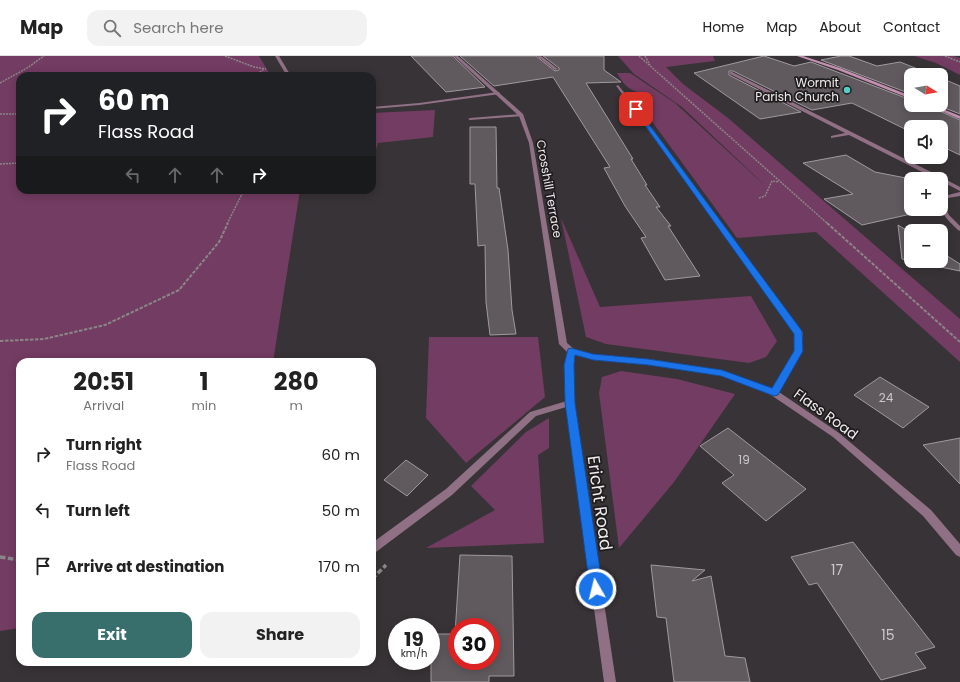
<!DOCTYPE html>
<html lang="en">
<head>
<meta charset="utf-8">
<style>
	body { margin:0; font-family:Poppins,sans-serif; background:#f2f2f2; color:#222; height:100vh; display:flex; flex-direction:column; font-size:15px; white-space:nowrap }
	* { box-sizing:border-box; margin:0 }
	p { font-size:13px; color:#767676 }
	.icon { flex:none; width:22px; height:22px; fill:none; stroke:currentColor; stroke-width:2; stroke-linecap:round; stroke-linejoin:round }
	.map { position:relative; flex:1; overflow:hidden }
	.panel { position:absolute; left:16px; top:302px; width:360px; height:308px; display:flex; flex-direction:column; background:#fff; border-radius:12px; box-shadow:0 2px 10px #0003 }
	.panel>* { flex:none }
	.guide { position:absolute; left:16px; top:16px; width:360px; height:122px; border-radius:12px; box-shadow:0 2px 10px #0003; background:#202124; color:#fff; overflow:hidden }
	.needle { width:26px; rotate:101deg }
	.controls { position:absolute; left:904px; top:12px; display:grid; gap:8px }
	.controls a { display:grid; place-items:center; width:44px; height:44px; border-radius:8px; background:#fff; box-shadow:0 2px 10px #0003; font-size:20px }
	.speed { position:absolute; left:388px; top:562px; display:flex; gap:8px; font-size:20px; font-weight:700; text-align:center }
	.speed>* { display:grid; place-content:center; width:52px; height:52px; border-radius:50%; background:#fff; box-shadow:0 2px 10px #0003; line-height:1 }
	.speed small { font-size:10px; font-weight:400 }
	.speed .limit { border:6px solid #d22; background:#fff; color:#111 }
	.pin { position:absolute; display:grid; place-items:center; width:34px; height:34px; color:#fff; margin:-17px; border-radius:8px; box-shadow:0 2px 6px #0006 }
	.me { position:absolute; width:44px; margin:-22px; rotate:352deg; stroke-linejoin:round; filter:drop-shadow(0 0 3px #0008) }
	.turn { display:flex; align-items:center; gap:14px; height:84px; padding:0 16px; font-size:18px }
	.turn .icon { width:52px; height:52px; stroke-width:2.5 }
	.turn b { display:block; font-size:28px; line-height:34px }
	.lanes { display:flex; align-items:center; height:38px; padding:0 16px; background:#0003; justify-content:center; gap:20px; direction:ltr }
	.lanes .off { opacity:.35 }
	.eta { display:flex; justify-content:space-evenly; align-items:center; height:68px; text-align:center }
	.eta b { font-size:24px; font-weight:700; line-height:28px }
	.cta { display:flex; gap:8px; margin-top:auto; padding:8px 16px }
	.cta a { flex:1; height:46px; border-radius:12px; background:#386f6c; color:#fff; font-size:16px; font-weight:700; line-height:46px; text-align:center }
	.cta a+a { background:#f2f2f2; color:#222 }
	ul { padding:0; list-style:none }
	li { display:flex; align-items:center; gap:12px; height:56px; padding:0 16px }
	li div { flex:1 }
	li b { display:block; font-size:15px }
	li em { font-style:normal }
	header { display:flex; align-items:center; gap:24px; box-sizing:border-box; height:56px; padding:0 20px; background:#fff; border-bottom:1px solid #e0e0e0 }
	header strong { font-size:19px }
	nav { display:flex; gap:22px; margin-inline-start:auto; font-size:14px }
	.search { width:280px; height:36px; background:#f2f2f2; display:flex; align-items:center; gap:10px; box-sizing:border-box; padding:0 14px; border-radius:12px; color:#767676; font-size:15px }
	.map>svg:first-child { display:block }
	.green { fill:#733c62 }
	.building { fill:#605a5e; stroke:#a09a9e; fill-rule:evenodd }
	.lines { fill:none; stroke-linecap:round; stroke-linejoin:round }
	.path-far2 { stroke:#8b8689; stroke-width:1.5; stroke-dasharray:2 1; stroke-linecap:butt }
	.path-far1 { stroke:#8b8689; stroke-width:2; stroke-dasharray:3.5 1.5; stroke-linecap:butt }
	.path { stroke:#8b8689; stroke-width:3.5; stroke-dasharray:5.5 2.5; stroke-linecap:butt }
	.lane { fill:#907085; fill-rule:evenodd }
	.street { fill:#907085; fill-rule:evenodd }
	.secondary { fill:#c490b1; fill-rule:evenodd }
	.route { fill:#1a73e8; stroke:#114b97 }
	.poi-dot { fill:#54cdc7; stroke:#1e1c1d; stroke-width:1.5 }
	.labels { text-anchor:middle; stroke-width:3.5; stroke-linejoin:round; paint-order:stroke }
	.far-poi-label { font-size:12px; fill:#f0ecee; stroke:#1e1c1d; text-anchor:end }
	.far-street-label { font-size:12px; fill:#f0ecee; stroke:#1e1c1d }
	.number-label { font-size:12px; fill:#ccc8ca }
	.street-label { font-size:14px; fill:#f0ecee; stroke:#1e1c1d }
	.near-number-label { font-size:14px; fill:#ccc8ca }
	.near-street-label { font-size:17px; fill:#f0ecee; stroke:#1e1c1d }
</style>
</head>
<body>
<header>
<strong>Map</strong>
<div class="search"><svg class="icon" aria-label="search" viewBox="0 0 24 24"><circle cx="10" cy="10" r="6"/><path d="M15 15l6 6"/></svg>Search here</div>
<nav><a>Home</a><a>Map</a><a>About</a><a>Contact</a></nav>
</header>
<div class="map">
<svg width="960" height="626" viewBox="0 0 960 626">
	<rect width="100%" height="100%" fill="#383336"/>
	<g class="green">
		<polygon points="0,0 259,0 271,20 20,20 20,134 300,134 273,306 20,306 20,572 0,575"/>
		<path d="M618,0H713L715,5L666,11L683,28L728,62L960,263V306L816,176L737,182L640,49L653,40C648,37 643,38 638,36C628,34 622,26 617,17H630L675,47L769,133L682,51L634,18Z"/>
		<polygon points="914,0 954,0 960,2 960,19 936,7"/>
		<polygon points="435,54 433,81 378,87 372,107 372,57"/>
		<polygon points="561,162 600,251 751,240 777,285 766,301 749,307 606,288 586,281"/>
		<polygon points="429,281 538,281 545,341 466,407 426,362"/>
		<polygon points="621,315 677,323 735,338 674,426 619,492 599,337 602,321"/>
		<polygon points="549,362 549,392 538,399 544,487 426,492 495,454 471,430 526,376"/>
	</g>
	<g class="building">
		<polygon points="411,0 453,0 485,31 446,36"/>
		<polygon points="460,0 536,0 555,15 559,14 559,12 543,0 604,0 604,14 621,26 586,27 633,103 631,103 647,129 645,129 660,151 656,151 671,170 668,170 700,220 665,224 641,182 646,181 625,150 604,112 610,111 553,21 494,30"/>
		<polygon points="764,0 794,10 811,6 911,44 911,49 926,49 960,64 960,99 941,90 941,71 911,71 911,76 852,47 812,54 733,15 729,15 729,19 801,56 760,63 694,17"/>
		<polygon points="841,0 849,0 877,10 900,6 933,19 911,19 911,38 821,4"/>
		<polygon points="941,22 960,30 960,58 937,49 941,49"/>
		<polygon points="470,71 496,71 497,132 499,132 508,194 512,254 516,278 490,279 486,246 485,189 478,190 475,128 470,128"/>
		<polygon points="846,99 875,116 911,123 911,158 862,169 824,143 853,138 803,107"/>
		<polygon points="898,169 911,177 911,205 941,205 941,196 960,208 960,215 902,203"/>
		<polygon points="880,321 929,351 903,372 854,339"/>
		<polygon points="728,372 806,433 766,465 722,427 734,419 700,390"/>
		<polygon points="960,382 960,428 923,389"/>
		<polygon points="406,404 428,419 407,440 384,424"/>
		<polygon points="853,486 935,591 915,597 926,612 881,624 817,527 809,529 791,501"/>
		<path d="M460,499L512,500L514,620H489V626H431V578H455ZM457,571H491V605H457Z"/>
		<polygon points="651,509 705,514 692,525 711,520 725,600 745,602 750,626 674,626 666,562 657,561"/>
	</g>
	<g class="lines">
		<g class="path-far2">
			<polyline points="225,0 254,11 266,13"/>
			<polyline points="639,0 828,168"/>
			<polyline points="645,0 650,9"/>
			<polyline points="945,0 960,6"/>
			<polyline points="255,20 264,13"/>
			<polyline points="0,27 27,12 44,0"/>
			<polyline points="0,58 20,58"/>
			<polyline points="0,108 20,107"/>
			<polyline points="759,142 765,140 772,125 779,126"/>
			<polyline points="227,168 244,134"/>
		</g>
		<g class="path-far1">
			<polyline points="827,167 960,286"/>
			<polyline points="0,285 44,283 105,269 179,234 219,186 228,167"/>
		</g>
		<g class="path">
			<polyline points="0,501 20,504"/>
			<polyline points="372,523 386,509"/>
		</g>
		<g class="lane">
			<polygon points="275,0 279,0 291,20 287,20"/>
			<polygon points="498,36 500,37 500,38 419,49 372,53 372,51 419,47"/>
			<polygon points="521,58 523,59 523,60 470,64 468,63 470,62"/>
			<polygon points="570,344 573,345 574,347 573,349 536,360 452,439 376,496 372,498 372,487 446,433 530,356"/>
		</g>
		<g class="street">
			<polygon points="454,0 458,0 523,58 533,87 567,287 574,293 593,298 648,303 722,314 772,333 794,295 795,277 617,31 616,30 618,29 627,40 648,39 648,41 646,41 629,42 803,277 802,295 779,336 839,377 931,454 960,488 960,501 956,499 923,460 833,381 771,339 721,320 648,309 593,304 574,299 573,309 574,347 616,626 604,626 566,347 565,309 567,296 559,288 529,87 519,60"/>
			<polygon points="537,0 541,0 558,13 555,14"/>
			<polygon points="730,16 732,16 943,122 960,131 960,135 941,125 941,123 936,123 849,79 831,82 831,80 845,77 730,18"/>
			<path d="M960,136V140L948,142L944,149L949,159L960,170V175L958,174C948,164 935,154 944,140Z"/>
		</g>
		<g class="secondary">
			<polygon points="797,0 803,0 840,12 911,40 911,43 838,14"/>
			<polygon points="927,49 933,49 960,60 960,63"/>
		</g>
	</g>
	<polygon class="route" points="634,52 637,52 802,275 803,295 778,339 774,340 721,320 648,309 593,304 575,299 574,309 575,347 603,533 601,537 596,539 592,537 590,533 565,347 564,309 568,293 571,292 593,298 648,303 722,314 772,332 794,295 794,278 634,54"/>
	<circle class="poi-dot" cx="847" cy="34" r="4"/>
	<g class="labels">
		<g class="far-poi-label">
			<text x="839" y="31">Wormit<tspan x="839" dy="14">Parish Church</tspan></text>
		</g>
		<g class="far-street-label">
			<text transform="translate(549 133) rotate(80)" y="4">Crosshill Terrace</text>
		</g>
		<g class="number-label">
			<text x="886" y="346">24</text>
			<text x="744" y="408">19</text>
		</g>
		<g class="street-label">
			<text transform="translate(826 358) rotate(36)" y="5">Flass Road</text>
		</g>
		<g class="near-number-label">
			<text x="837" y="519">17</text>
			<text x="888" y="584">15</text>
		</g>
		<g class="near-street-label">
			<text transform="translate(600 447) rotate(82)" y="6">Ericht Road</text>
		</g>
	</g>
</svg>
<div class="controls">
<a><svg class="needle" viewBox="-14 -14 28 28"><path d="M0-13l5 13h-10z" fill="#e53935"/><path d="M0 13l5-13h-10z" fill="#767676"/></svg></a>
<a><svg class="icon" aria-label="sound" viewBox="0 0 24 24"><path d="M4 9h4l5-4v14l-5-4H4zM17 9q2 3 0 6"/></svg></a>
<a>+</a>
<a>−</a>
</div>
<div class="speed"><div>19<small>km/h</small></div><div class="limit">30</div></div>
<div class="pin" style="left:636px;top:53px;background:#d93025"><svg class="icon" aria-label="arrive" viewBox="0 0 24 24"><path d="M6 21V4h12l-3 4 3 4H6"/></svg></div>
<svg class="me" style="left:596px;top:533px" viewBox="-20 -20 40 40"><circle r="17" fill="#1a73e8" stroke="#fff" stroke-width="3"/><path d="M0-11L8 9 0 5-8 9z" fill="#fff"/></svg>
<div class="guide">
<div class="turn"><svg class="icon" aria-label="right" viewBox="0 0 24 24"><path d="M7 20v-9h11M14 6l5 5-5 5"/></svg><div><b>60 m</b>Flass Road</div></div>
<div class="lanes"><svg class="icon off" aria-label="left" viewBox="0 0 24 24"><path d="M17 20v-9H6M10 6l-5 5 5 5"/></svg><svg class="icon off" aria-label="ahead" viewBox="0 0 24 24"><path d="M12 20V5M6 11l6-6 6 6"/></svg><svg class="icon off" aria-label="ahead" viewBox="0 0 24 24"><path d="M12 20V5M6 11l6-6 6 6"/></svg><svg class="icon" aria-label="right" viewBox="0 0 24 24"><path d="M7 20v-9h11M14 6l5 5-5 5"/></svg></div>
</div>
<section class="panel">
<div class="eta">
<div><b>20:51</b><p>Arrival</p></div>
<div><b>1</b><p>min</p></div>
<div><b>280</b><p>m</p></div>
</div>
<ul>
<li><svg class="icon" aria-label="right" viewBox="0 0 24 24"><path d="M7 20v-9h11M14 6l5 5-5 5"/></svg><div><b>Turn right</b><p>Flass Road</p></div><em>60 m</em></li>
<li><svg class="icon" aria-label="left" viewBox="0 0 24 24"><path d="M17 20v-9H6M10 6l-5 5 5 5"/></svg><div><b>Turn left</b></div><em>50 m</em></li>
<li><svg class="icon" aria-label="arrive" viewBox="0 0 24 24"><path d="M6 21V4h12l-3 4 3 4H6"/></svg><div><b>Arrive at destination</b></div><em>170 m</em></li>
</ul>
<div class="cta"><a>Exit</a><a>Share</a></div>
</section>
</div>
</body>
</html>
